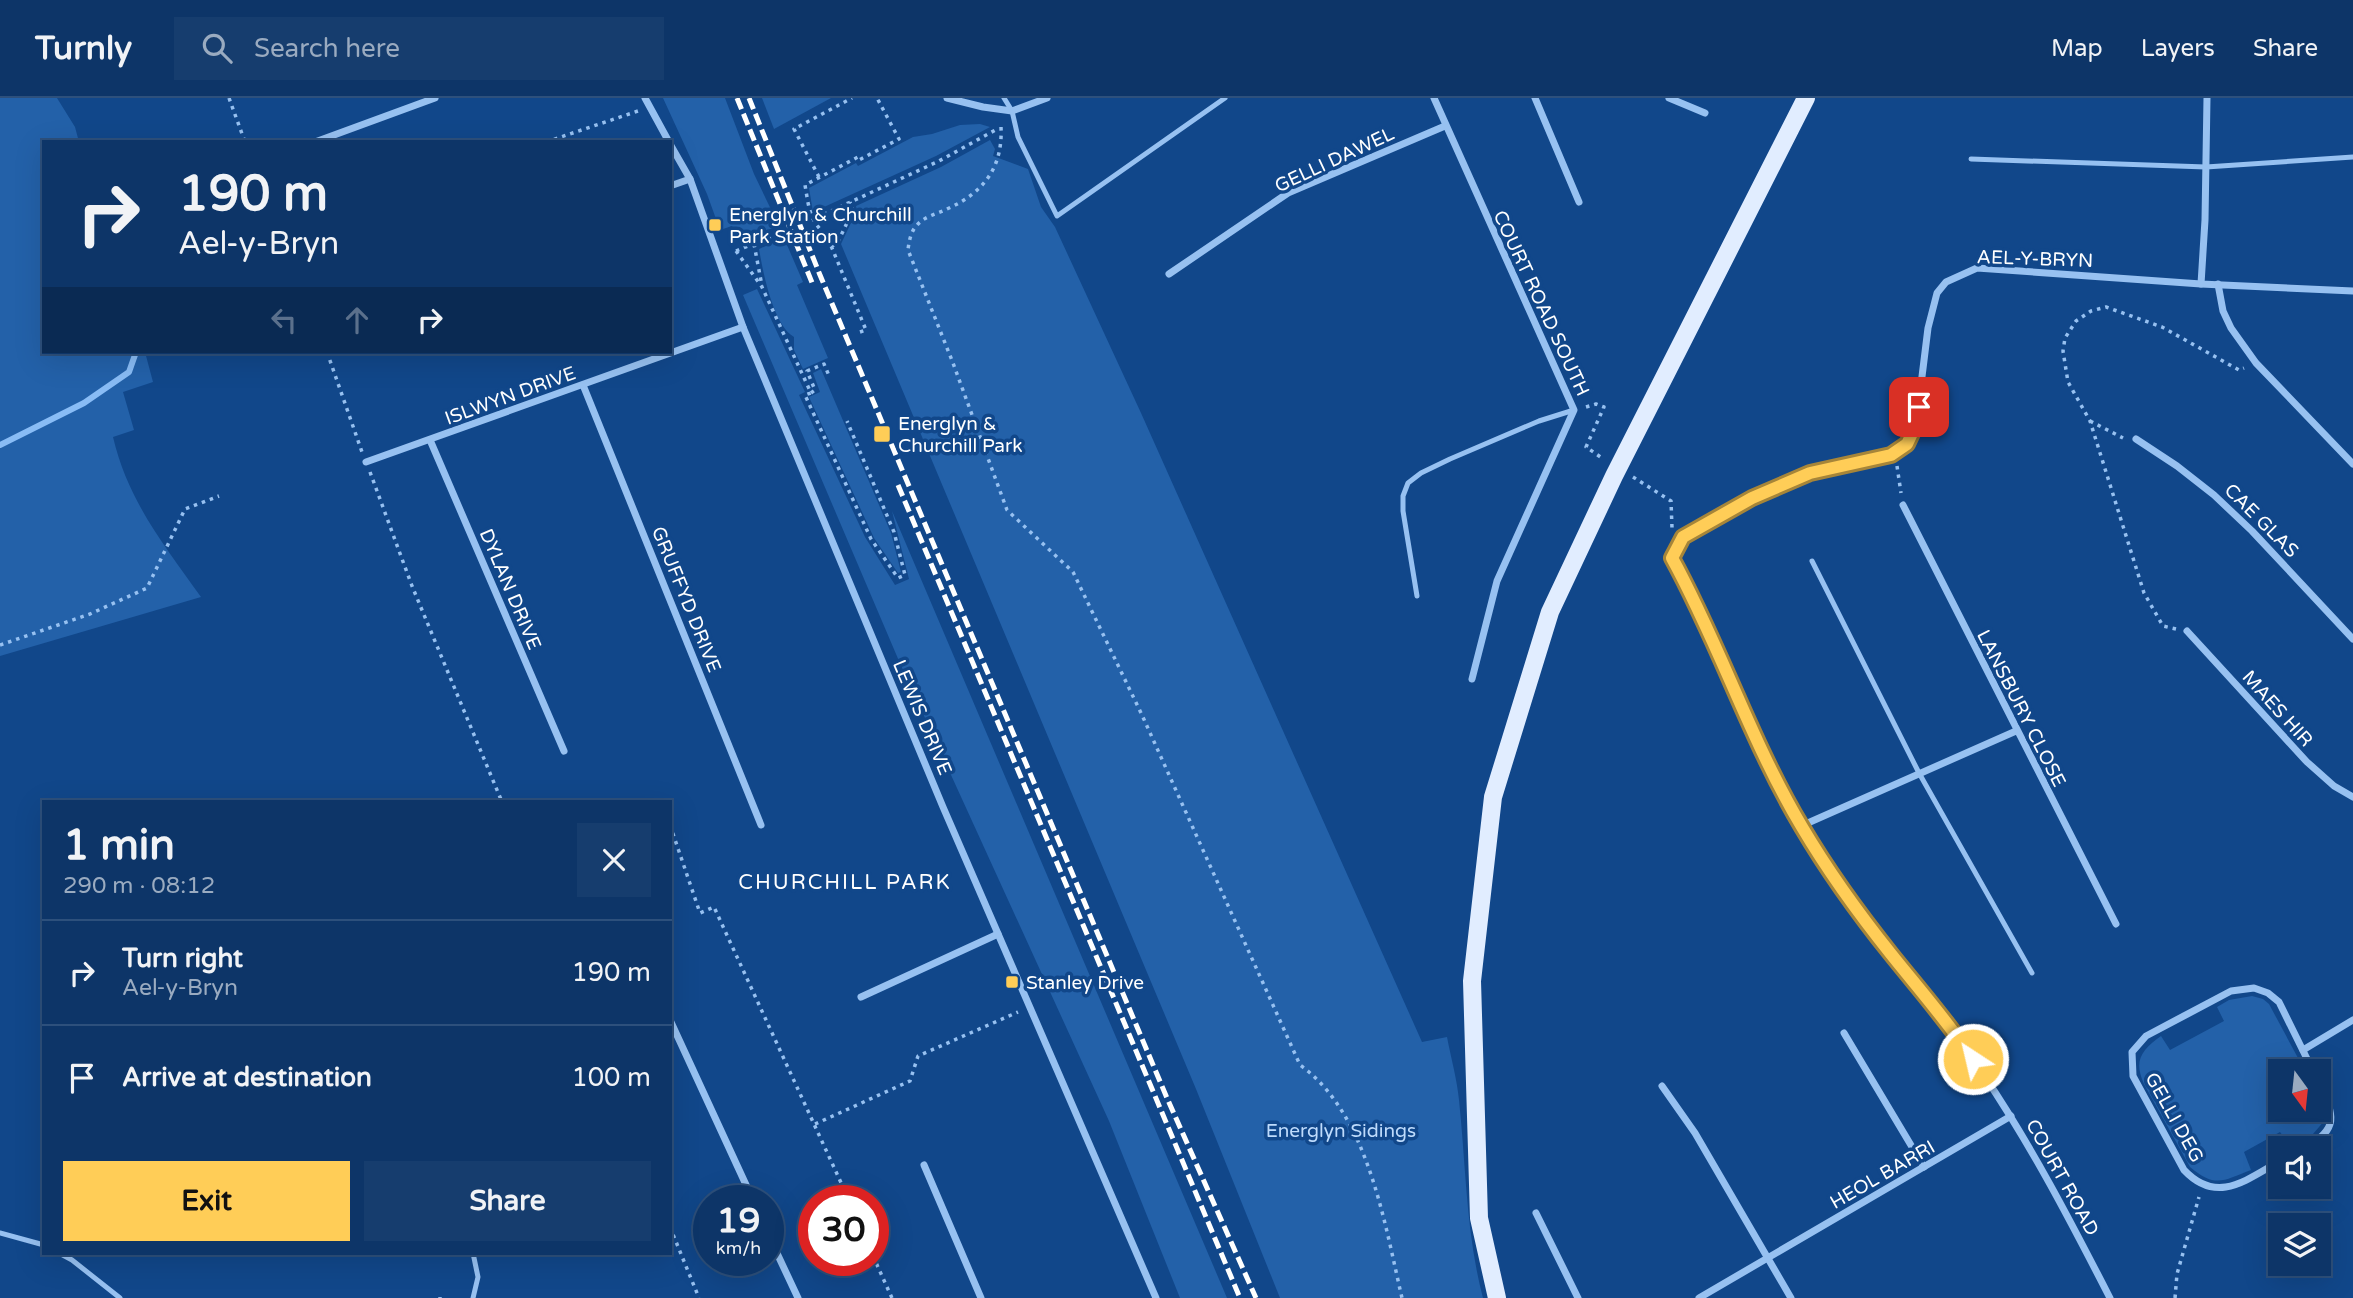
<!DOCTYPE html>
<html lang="en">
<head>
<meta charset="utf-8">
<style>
	body { margin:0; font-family:"Varela Round",sans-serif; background:#163d6e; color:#f1f3f6; height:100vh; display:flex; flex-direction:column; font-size:26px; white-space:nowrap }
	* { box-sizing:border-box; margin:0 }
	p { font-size:23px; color:#9aabc0 }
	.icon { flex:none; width:38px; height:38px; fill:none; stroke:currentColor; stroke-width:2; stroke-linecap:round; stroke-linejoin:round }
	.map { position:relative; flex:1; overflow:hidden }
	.drawer { position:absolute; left:42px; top:702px; width:630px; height:455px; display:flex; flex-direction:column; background:#0d3568; border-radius:0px; box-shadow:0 7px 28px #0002,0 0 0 2px #2d507c }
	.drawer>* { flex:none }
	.hud { position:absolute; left:42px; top:42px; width:630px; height:214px; border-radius:0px; box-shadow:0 7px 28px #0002,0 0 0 2px #2d507c; background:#0d3568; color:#f1f3f6; overflow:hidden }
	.needle { width:46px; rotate:165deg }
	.tools { position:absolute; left:2268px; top:961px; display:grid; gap:14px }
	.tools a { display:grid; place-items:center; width:63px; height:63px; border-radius:0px; background:#0d3568; box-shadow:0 7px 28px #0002,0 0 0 2px #2d507c; font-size:35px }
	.speed { position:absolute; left:693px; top:1087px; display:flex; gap:14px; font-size:35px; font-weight:700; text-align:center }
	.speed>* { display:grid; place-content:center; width:91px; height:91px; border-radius:50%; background:#0d3568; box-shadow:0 7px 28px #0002,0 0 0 2px #2d507c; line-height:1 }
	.speed small { font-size:18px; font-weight:400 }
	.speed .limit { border:10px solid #d22; background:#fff; color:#111 }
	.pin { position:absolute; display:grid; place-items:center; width:60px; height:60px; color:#fff; margin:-30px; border-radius:14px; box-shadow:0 4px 10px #0006 }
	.me { position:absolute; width:77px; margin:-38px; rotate:325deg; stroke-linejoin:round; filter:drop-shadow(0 0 5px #0008) }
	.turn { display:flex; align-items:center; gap:24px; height:147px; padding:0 21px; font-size:32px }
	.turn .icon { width:91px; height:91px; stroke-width:2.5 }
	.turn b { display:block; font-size:49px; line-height:60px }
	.lanes { display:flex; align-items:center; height:66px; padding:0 21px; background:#0003; justify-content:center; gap:35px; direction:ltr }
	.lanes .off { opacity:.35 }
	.round { display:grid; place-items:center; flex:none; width:74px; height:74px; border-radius:0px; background:#163d6e }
	.head { display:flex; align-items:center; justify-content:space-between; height:119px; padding:0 21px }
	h1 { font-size:42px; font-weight:700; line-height:52px }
	.button { display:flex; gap:14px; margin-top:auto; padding:14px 21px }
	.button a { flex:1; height:80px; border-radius:0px; background:#ffcd57; color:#111; font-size:28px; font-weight:700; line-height:80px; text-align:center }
	.button a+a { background:#163d6e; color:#f1f3f6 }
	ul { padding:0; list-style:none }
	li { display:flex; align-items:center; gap:21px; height:105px; padding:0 21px; border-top:2px solid #2d507c }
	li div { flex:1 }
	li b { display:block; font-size:26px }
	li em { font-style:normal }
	header { display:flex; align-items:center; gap:42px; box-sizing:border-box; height:98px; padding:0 35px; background:#0d3568; border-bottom:2px solid #2d507c }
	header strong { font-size:33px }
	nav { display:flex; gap:38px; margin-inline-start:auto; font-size:24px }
	.search { width:490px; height:63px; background:#163d6e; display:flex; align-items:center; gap:18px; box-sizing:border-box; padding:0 24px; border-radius:0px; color:#9aabc0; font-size:26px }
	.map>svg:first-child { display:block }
	.green { fill:#2361a9 }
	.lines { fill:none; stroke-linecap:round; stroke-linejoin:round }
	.stream { stroke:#89bcf5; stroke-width:6 }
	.path { stroke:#97c1f1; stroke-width:3.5; stroke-dasharray:3.5 5; stroke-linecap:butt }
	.service { stroke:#97c1f1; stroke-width:5 }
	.minor { stroke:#97c1f1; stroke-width:7 }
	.primary { stroke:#e1edff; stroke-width:18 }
	.rail { stroke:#fff; stroke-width:5; stroke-dasharray:12 5; stroke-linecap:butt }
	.route-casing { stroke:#a68539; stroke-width:18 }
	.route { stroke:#ffcd57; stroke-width:12 }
	.poi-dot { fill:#ffcd57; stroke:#11478a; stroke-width:2.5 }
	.labels { text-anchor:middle; stroke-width:7; stroke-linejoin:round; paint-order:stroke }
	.street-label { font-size:19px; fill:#fff; stroke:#11478a }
	.poi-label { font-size:19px; fill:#fff; stroke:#11478a; text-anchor:start }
	.park-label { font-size:19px; fill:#bedbfc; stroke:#11478a }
	.neighbourhood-label { font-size:21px; letter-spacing:2px; fill:#fff; stroke:#11478a }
</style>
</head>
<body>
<header>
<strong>Turnly</strong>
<div class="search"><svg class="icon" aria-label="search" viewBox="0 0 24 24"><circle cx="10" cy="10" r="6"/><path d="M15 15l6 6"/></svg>Search here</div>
<nav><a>Map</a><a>Layers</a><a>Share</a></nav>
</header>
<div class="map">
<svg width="2353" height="1200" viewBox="0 0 2353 1200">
	<rect width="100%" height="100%" fill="#11478a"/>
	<g class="green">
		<path d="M0,0H57L75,29L79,44H44V254H145L153,284L123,294L134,332L113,339C128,403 164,447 201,499L0,558Z"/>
		<polygon points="663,0 725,0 754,76 779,128 738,142 732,128 720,132 707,96"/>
		<polygon points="762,0 831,0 774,31"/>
		<polygon points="980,26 990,29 936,58 813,114 809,90 856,65 858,68 913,39 932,36 960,27"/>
		<path d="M990,42L995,51L993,58L1028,71L1041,109L1055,129L1141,315L1422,944L1447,939C1451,960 1457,981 1459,1002C1466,1068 1466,1136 1483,1200H1280L1196,991L841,146L857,112L856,108L941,69Z"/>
		<path d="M784,140L803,184L797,187L828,260L803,271L794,252V239C773,227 763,174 759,151Z"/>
		<polygon points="757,191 805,294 799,297 865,439 895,487 909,481 892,413 1227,1200 1180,1200 1109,1023 899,563 743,197"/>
		<polygon points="821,271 891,435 901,474 898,475 874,440 809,299 820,294 813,275"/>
		<path d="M2252,898L2263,901L2269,906L2305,973H2280V1012H2319V1000L2325,1022L2313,1036L2291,1048L2280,1034L2244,1054L2251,1072C2224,1082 2216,1091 2190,1069L2144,986C2133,962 2142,952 2161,938L2170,952L2224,923L2217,909L2229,902Z"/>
	</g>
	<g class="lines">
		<polyline class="stream" points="0,347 84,305 129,274 136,254"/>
		<g class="path">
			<polyline points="229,0 245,44"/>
			<path d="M1001,29C1003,70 983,95 947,111C937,116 925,118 917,127C911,133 909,143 908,152L953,265L1007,412L1073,474L1142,617L1300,967C1368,1016 1384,1123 1402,1200"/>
			<polyline points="546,44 638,13"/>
			<polyline points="819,79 794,31 852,0"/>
			<polyline points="816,120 939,63 999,30"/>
			<polyline points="754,146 762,188"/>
			<polyline points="831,148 837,146 853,112 850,104"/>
			<polyline points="736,153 762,189 811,295 805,297 871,441 898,480 905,477 894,434 847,323"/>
			<polyline points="736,153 782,134"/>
			<path d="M860,234L866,232L827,138C809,122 809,110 805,87L858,59L859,62L899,41L877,0"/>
			<polyline points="327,254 362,354"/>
			<polyline points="811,295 815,292 807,273 824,266 830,280"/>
			<polyline points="1586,309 1596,306 1604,309 1586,349 1602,360"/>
			<polyline points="2090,323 2123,340"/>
			<polyline points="1897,368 1901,395"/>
			<polyline points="370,374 412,488 502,704"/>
			<polyline points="1633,379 1671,403 1672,430"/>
			<polyline points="2176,531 2163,528 2144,495 2090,323 2068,284 2063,253 2065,240 2076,223 2091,213 2106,209 2162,229 2239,272 2244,270"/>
			<polyline points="0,547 90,516 147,490 185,411 219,398"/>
			<polyline points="670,727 700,815 714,809 849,1102"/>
			<polyline points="815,1026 910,983 918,958 1018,914"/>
			<polyline points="670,1129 699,1200"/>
			<polyline points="873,1158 892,1200"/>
			<polyline points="440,1199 440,1200"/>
			<polyline points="2175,1200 2177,1176 2199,1099"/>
		</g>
		<g class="service">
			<polyline points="1004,0 1012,13 1018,39 1057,118 1225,0"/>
			<polyline points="1971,61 2206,69 2353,59"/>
			<polyline points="1812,463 1919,675 2032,875"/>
			<polyline points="1417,498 1403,413 1403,398 1408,385 1421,375 1450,361 1539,323 1574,312"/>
			<polyline points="0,1135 44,1147"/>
			<polyline points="59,1155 72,1162 120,1200"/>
			<polyline points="473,1200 478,1179 473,1155"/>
		</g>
		<g class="minor">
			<polyline points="645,0 669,44"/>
			<polyline points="947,0 983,9 1012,13 1047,0"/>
			<polyline points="1434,0 1574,312 1497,483 1472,581"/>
			<polyline points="1535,0 1579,104"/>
			<polyline points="1669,0 1705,15"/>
			<polyline points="315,44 435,0"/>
			<polyline points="670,46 690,81 743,229 943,709 1156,1200"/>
			<polyline points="670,88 690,81"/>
			<polyline points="1169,176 1288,95 1445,28"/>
			<polyline points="2201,186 2205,122 2207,0"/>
			<polyline points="2218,186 2223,213 2231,230 2256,265 2353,366"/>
			<polyline points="583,287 761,727"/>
			<polyline points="2136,341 2177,368 2214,397 2252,433 2353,541"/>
			<polyline points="430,342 564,653"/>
			<polyline points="366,364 743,229"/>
			<polyline points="1903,407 2116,826"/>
			<polyline points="2187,533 2307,664 2334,688 2353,699"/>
			<polyline points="1801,728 2016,633"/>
			<polyline points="861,899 998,836"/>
			<polyline points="670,922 753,1102"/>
			<polyline points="1844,935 1924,1069"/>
			<polyline points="2303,952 2353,922"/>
			<polyline points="1973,961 1958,938 1889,853 1801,728 1767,660 1696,503 1672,460 1683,439 1752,400 1810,375 1891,357 1907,346 1916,327 1928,230 1937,195 1946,184 1977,170 2201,186 2353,193"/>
			<path d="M1983,976C2031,1047 2071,1124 2110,1200"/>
			<polyline points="1662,988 1695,1035 1791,1200"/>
			<path d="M2305,1050C2340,1030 2334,1018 2319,985"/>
			<path d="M2280,1063C2246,1082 2217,1107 2184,1072L2133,978L2132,954L2146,938L2231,893L2254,890L2268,895L2279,904L2313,973"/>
			<polyline points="924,1067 981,1200"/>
			<polyline points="1536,1115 1578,1200"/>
			<polyline points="768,1136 798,1200"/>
			<polyline points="1699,1200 2011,1018"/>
		</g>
		<polyline class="primary" points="1497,1200 1479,1120 1472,883 1493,699 1550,514 1614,378 1806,0"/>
		<g class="rail">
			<polyline points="737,0 813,187"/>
			<polyline points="749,0 820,177 1167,1000 1256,1200"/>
			<polyline points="898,387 1240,1200"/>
		</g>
	</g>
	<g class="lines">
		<g class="route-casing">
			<path id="route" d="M1919,309L1916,327L1907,346L1891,357L1810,375L1752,400L1683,439L1672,460C1720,547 1751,644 1802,729C1828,773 1859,816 1891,856C1919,891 1948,924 1973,961"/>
		</g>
		<use href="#route" class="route"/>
	</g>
	<g class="poi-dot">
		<rect x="708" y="120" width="14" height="14" rx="3.5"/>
		<rect x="873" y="327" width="18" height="18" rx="3.5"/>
		<rect x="1005" y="877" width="14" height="14" rx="3.5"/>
	</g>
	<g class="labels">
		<g class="street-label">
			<text transform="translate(1334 61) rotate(-25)" y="7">GELLI DAWEL</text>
			<text transform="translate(2035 160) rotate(2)" y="7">AEL-Y-BRYN</text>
			<text transform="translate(1542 205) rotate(65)" y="7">COURT ROAD SOUTH</text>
			<text transform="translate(510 297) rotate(-20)" y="7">ISLWYN DRIVE</text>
			<text transform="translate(2262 422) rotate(45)" y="7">CAE GLAS</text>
			<text transform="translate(511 491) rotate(67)" y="7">DYLAN DRIVE</text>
			<text transform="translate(687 501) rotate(68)" y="7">GRUFFYD DRIVE</text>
			<text transform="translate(2022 610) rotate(63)" y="7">LANSBURY CLOSE</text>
			<text transform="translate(2278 610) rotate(48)" y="7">MAES HIR</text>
			<text transform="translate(923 619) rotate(67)" y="7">LEWIS DRIVE</text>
			<text transform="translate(2175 1019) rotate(61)" y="7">GELLI DEG</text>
			<text transform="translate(1882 1076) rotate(-30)" y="7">HEOL BARRI</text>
			<text transform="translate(2063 1079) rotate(61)" y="7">COURT ROAD</text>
		</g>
		<g class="poi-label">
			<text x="729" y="123">Energlyn &amp; Churchill<tspan x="729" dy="22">Park Station</tspan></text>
			<text x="898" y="332">Energlyn &amp;<tspan x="898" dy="22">Churchill Park</tspan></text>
			<text x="1026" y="891">Stanley Drive</text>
		</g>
		<g class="park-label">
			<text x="1341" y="1039">Energlyn Sidings</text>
		</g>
		<g class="neighbourhood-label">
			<text x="845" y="791">CHURCHILL PARK</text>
		</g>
	</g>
</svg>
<div class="tools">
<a><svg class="needle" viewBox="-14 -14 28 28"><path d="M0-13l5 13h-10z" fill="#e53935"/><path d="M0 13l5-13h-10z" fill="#9aabc0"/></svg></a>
<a><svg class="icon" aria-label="sound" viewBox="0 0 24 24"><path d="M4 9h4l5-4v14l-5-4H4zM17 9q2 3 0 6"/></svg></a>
<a><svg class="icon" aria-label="layers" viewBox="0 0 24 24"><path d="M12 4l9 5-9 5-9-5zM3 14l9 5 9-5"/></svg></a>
</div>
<div class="speed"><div>19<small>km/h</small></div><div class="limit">30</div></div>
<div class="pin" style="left:1919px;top:309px;background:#d93025"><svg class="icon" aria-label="arrive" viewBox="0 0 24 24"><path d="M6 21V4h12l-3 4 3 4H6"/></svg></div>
<svg class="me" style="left:1973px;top:961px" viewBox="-20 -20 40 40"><circle r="17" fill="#ffcd57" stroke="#fff" stroke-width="3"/><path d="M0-11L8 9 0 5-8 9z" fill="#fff"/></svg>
<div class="hud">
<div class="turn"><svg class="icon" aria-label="right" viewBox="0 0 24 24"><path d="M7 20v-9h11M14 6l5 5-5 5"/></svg><div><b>190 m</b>Ael-y-Bryn</div></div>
<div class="lanes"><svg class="icon off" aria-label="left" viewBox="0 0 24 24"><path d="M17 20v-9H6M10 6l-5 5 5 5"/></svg><svg class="icon off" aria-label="ahead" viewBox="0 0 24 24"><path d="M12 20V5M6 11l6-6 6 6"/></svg><svg class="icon" aria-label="right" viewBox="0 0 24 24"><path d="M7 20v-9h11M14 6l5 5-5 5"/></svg></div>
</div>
<section class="drawer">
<div class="head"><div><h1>1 min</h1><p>290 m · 08:12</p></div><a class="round"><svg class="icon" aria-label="close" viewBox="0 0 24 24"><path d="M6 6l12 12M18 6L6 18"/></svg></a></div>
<ul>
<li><svg class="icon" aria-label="right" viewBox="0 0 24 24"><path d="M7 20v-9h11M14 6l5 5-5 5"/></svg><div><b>Turn right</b><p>Ael-y-Bryn</p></div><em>190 m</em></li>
<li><svg class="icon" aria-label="arrive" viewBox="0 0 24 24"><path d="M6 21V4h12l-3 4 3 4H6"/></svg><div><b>Arrive at destination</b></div><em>100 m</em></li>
</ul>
<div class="button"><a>Exit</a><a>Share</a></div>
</section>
</div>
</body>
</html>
